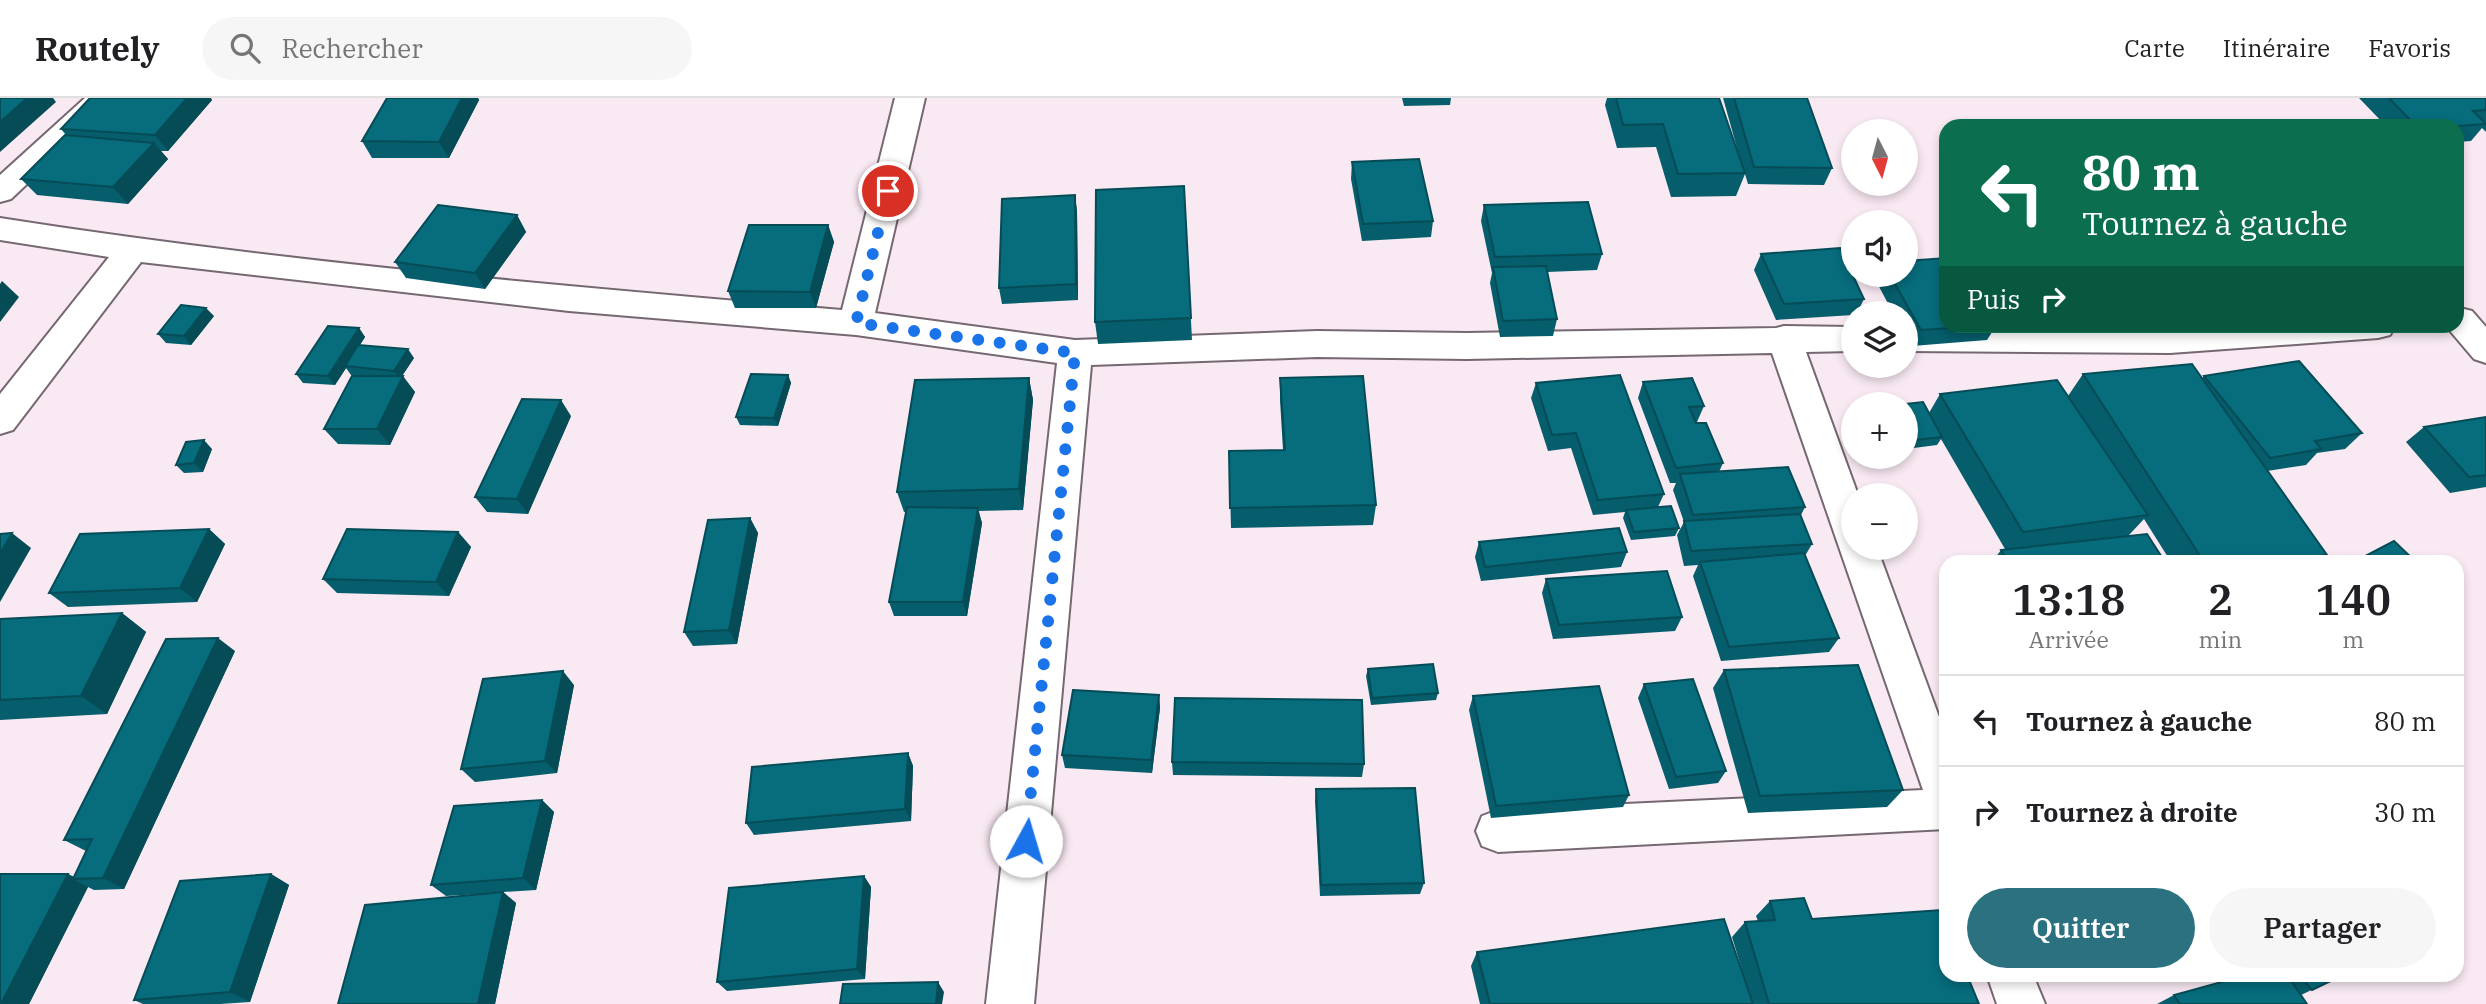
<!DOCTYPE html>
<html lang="fr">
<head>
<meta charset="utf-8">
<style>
	body { margin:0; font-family:"IBM Plex Serif",serif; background:#f6f6f6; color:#202124; height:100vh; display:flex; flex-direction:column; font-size:26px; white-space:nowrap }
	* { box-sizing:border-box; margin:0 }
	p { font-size:23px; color:#757577 }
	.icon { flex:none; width:38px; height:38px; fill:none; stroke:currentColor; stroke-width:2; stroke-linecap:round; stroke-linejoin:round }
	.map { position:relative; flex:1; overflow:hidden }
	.details { position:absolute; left:1939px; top:457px; width:525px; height:427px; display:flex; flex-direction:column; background:#fff; border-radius:21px; box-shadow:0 4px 10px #0003 }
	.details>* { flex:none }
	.guide { position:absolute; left:1939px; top:21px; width:525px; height:214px; border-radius:21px; box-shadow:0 4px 10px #0003; background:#0b6e4f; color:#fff; overflow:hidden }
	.needle { width:46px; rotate:174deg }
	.tools { position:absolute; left:1841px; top:21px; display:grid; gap:14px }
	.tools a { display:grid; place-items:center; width:77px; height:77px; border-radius:50%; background:#fff; box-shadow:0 4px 10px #0003; font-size:35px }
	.pin { position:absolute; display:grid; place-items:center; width:60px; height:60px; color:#fff; margin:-30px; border:4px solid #fff; border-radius:50%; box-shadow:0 2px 7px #0007 }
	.me { position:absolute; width:77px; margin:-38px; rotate:6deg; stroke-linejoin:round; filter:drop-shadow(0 0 5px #0008) }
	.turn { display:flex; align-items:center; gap:24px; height:147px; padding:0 28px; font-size:32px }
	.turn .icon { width:91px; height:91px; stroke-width:2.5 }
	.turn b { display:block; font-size:49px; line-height:60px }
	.then { display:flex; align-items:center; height:66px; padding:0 28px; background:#0003; gap:14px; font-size:26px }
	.eta { display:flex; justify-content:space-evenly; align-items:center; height:119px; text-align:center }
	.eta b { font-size:42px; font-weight:600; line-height:49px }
	.button { display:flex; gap:14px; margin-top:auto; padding:14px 28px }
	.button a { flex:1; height:80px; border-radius:42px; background:#2b717f; color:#fff; font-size:28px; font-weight:600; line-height:80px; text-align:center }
	.button a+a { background:#f6f6f6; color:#202124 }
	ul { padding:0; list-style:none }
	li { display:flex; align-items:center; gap:21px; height:91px; padding:0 28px; border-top:2px solid #e0e0e0 }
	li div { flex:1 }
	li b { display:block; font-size:26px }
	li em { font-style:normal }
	header { display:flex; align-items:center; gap:42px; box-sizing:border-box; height:98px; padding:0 35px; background:#fff; border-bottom:2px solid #e0e0e0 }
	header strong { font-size:33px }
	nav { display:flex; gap:38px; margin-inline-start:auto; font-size:24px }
	.search { width:490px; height:63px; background:#f6f6f6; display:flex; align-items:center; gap:18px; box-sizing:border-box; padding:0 24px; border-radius:38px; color:#757577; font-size:26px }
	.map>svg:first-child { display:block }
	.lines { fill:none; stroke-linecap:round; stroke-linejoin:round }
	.minor-casing { stroke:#756871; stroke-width:4 }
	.minor { fill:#fff; fill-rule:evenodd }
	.wall { fill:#065d6b }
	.shaded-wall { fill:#054c57 }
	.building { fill:#076c7c; stroke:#054c57; stroke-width:2 }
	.route { stroke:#1a73e8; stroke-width:12; stroke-dasharray:0 21.6 }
</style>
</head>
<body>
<header>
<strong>Routely</strong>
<div class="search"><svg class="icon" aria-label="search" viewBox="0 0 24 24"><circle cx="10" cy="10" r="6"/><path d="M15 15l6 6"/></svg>Rechercher</div>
<nav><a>Carte</a><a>Itinéraire</a><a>Favoris</a></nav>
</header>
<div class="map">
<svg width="2486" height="906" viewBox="0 0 2486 906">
	<rect width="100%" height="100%" fill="#f9e9f3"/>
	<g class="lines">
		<g class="minor-casing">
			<g id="minor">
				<polygon points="85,0 118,0 11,101 0,104 0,77"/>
				<path d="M895,0H925L875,215L1075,242L1317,233L1467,235L1776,230L1784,228L1853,229V253L1806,254L1858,397H1853V450H1877L1946,638V731L1498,754L1482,748L1476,733L1482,718L1498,712L1923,692L1772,255L1467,261L1317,259L1091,267L1034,906H986L1057,265L856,237L569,213L141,164L13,332L0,336V296L109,159L0,142V120C279,164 561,188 842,212Z"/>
				<polygon points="2460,210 2472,213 2486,229 2486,265 2474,261 2446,228 2457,228 2457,211"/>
				<polygon points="2200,228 2395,228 2390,237 2378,240 2170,255 1906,253 1906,229"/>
				<polygon points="1987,877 2033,877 2045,906 1997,906"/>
			</g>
		</g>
		<use href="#minor" class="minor"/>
	</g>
	<g class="wall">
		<polygon points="387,0 478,0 479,2 449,60 372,60 362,43"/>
		<polygon points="1402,0 1451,0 1450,7 1404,8"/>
		<polygon points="1607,0 1719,0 1742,68 1723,0 1807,0 1832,70 1824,87 1748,86 1745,76 1736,98 1671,99 1656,49 1617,50 1605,7"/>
		<polygon points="2359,0 2486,0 2486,34 2482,30 2471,43 2457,44 2457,28 2386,28"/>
		<polygon points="212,2 168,53 161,53 168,61 128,106 37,97 21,81 66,37 61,31"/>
		<polygon points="1352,64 1433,123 1431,139 1362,143 1351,81"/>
		<polygon points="1184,88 1192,242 1098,246 1095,224"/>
		<polygon points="1075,97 1077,114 1078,202 1002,206 999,190"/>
		<polygon points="1484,107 1602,156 1597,172 1547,174 1557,221 1553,238 1500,239 1490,185 1492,175 1481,123"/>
		<polygon points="517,117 526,134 485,191 406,180 395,164"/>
		<polygon points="828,127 834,144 816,210 735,210 728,193"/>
		<polygon points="1761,156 1864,201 1857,215 1853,215 1853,217 1776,222 1754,172"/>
		<polygon points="1877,177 1906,177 1946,228 1996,228 1987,242 1912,248 1906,237 1906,215 1893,215 1875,181"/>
		<polygon points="214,218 191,247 166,245 158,236"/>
		<polygon points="359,230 365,239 360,247 414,260 402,278 415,294 390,347 338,346 324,331 364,278 351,277 346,270 335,287 303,285 296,276"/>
		<polygon points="2083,276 2202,280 2204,278 2362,335 2345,351 2317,355 2306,367 2267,373 2327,457 2319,464 2171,464 2144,421 2129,437 2165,464 1992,464 2001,452 2005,451 1941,341 1937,347 1906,351 1906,306 1929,315 1940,296 2068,298"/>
		<polygon points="788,277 791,285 778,328 740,327 736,319"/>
		<polygon points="1029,280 1033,302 1023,412 978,413 982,425 967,518 894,518 889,504 906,414 904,414 897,394"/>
		<polygon points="1280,280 1376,407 1373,427 1231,430 1229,353 1283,352 1280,302"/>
		<polygon points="1643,284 1704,308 1697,324 1695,324 1723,365 1719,374 1805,409 1801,417 1812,446 1805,458 1839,540 1829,554 1721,563 1693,478 1698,467 1684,468 1677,437 1684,424 1673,392 1676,385 1670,385 1638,300"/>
		<polygon points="1536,285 1664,396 1658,409 1679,430 1675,438 1631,442 1623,420 1625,414 1593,417 1571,350 1548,353 1531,300"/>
		<polygon points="571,318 528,416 487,414 475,399"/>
		<polygon points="2486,319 2486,389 2450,395 2406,344 2424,329"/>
		<polygon points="212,351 203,374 184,375 176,367"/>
		<polygon points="750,420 758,435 737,546 693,548 684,534"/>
		<polygon points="209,431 225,446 197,504 68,509 49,495"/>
		<polygon points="458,434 471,449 449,498 337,495 323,481"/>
		<polygon points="1479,444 1627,454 1621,469 1481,483 1475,459"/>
		<polygon points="1546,481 1682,519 1675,533 1553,541 1542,495"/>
		<polygon points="122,515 146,534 107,616 0,622 0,521"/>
		<polygon points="235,553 124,791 94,792 88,789 29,906 68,776 74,779 86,753 64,742"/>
		<polygon points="1368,571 1438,595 1436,602 1371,607 1366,578"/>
		<polygon points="1724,572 1903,692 1887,709 1748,715 1713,590"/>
		<polygon points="1644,586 1726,673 1718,685 1669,691 1638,600"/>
		<polygon points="574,587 557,675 475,684 461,671"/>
		<polygon points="1159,597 1160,610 1152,675 1065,670 1062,657"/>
		<polygon points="1473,598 1629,697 1623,709 1491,720 1469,612"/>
		<polygon points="908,655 913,668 911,723 754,737 746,725"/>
		<polygon points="1172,664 1364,666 1362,679 1173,677"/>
		<polygon points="1316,691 1424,785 1420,796 1320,798 1315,703"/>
		<polygon points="542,702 554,714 536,792 503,794 516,805 495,906 338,906 481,796 446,798 431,787"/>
		<polygon points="271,776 289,787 250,904 220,906 143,906 134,902"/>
		<polygon points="864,778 871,789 865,881 727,893 717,884"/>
		<polygon points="1770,803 1812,821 1979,906 1480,906 1471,868 1477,854 1745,882 1732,839 1745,824 1758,823 1756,818"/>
		<polygon points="2247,877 2343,877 2301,897 2307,906 2157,906 2174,897"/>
	</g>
	<g class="shaded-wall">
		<polygon points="27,0 53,0 56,4 0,54 0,24"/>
		<polygon points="187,0 211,0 212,2 168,53 155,37"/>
		<polygon points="462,0 478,0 479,2 449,60 439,44"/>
		<polygon points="154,45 168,61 128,106 113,89"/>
		<polygon points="1075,97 1077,114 1078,202 1076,186"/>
		<polygon points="517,117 526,134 485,191 475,175"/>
		<polygon points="828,127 834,144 816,210 810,194"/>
		<polygon points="2,183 19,199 0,224 0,186"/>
		<polygon points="206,210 214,218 191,247 184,238"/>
		<polygon points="359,230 365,239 346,268 345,268 346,270 335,287 328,278"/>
		<polygon points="408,251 414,260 400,281 394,273"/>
		<polygon points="788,277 791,285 778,328 774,320"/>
		<polygon points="403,278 415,294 390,347 377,331"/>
		<polygon points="1029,280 1033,302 1023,412 1019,391"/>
		<polygon points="561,302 571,318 528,416 517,401"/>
		<polygon points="204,342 212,351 203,374 194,365"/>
		<polygon points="978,410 982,425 967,518 963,504"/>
		<polygon points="750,420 758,435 737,546 729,532"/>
		<polygon points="209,431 225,446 197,504 180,490"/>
		<polygon points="458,434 471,449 449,498 436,484"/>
		<polygon points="12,435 31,450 0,504 0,456"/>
		<polygon points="122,515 146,534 107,616 81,598"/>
		<polygon points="218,540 235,553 124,791 103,780"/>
		<polygon points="563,573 574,587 557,675 545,663"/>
		<polygon points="1159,597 1160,610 1152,675 1151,662"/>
		<polygon points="908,655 913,668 911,723 905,711"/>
		<polygon points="542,702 554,714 536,792 523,780"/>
		<polygon points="68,776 77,781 73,781 88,789 29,906 1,906"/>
		<polygon points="271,776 289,787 250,904 230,894"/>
		<polygon points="864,778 871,789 865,881 857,871"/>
		<polygon points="503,794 516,805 495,906 478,906"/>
		<polygon points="938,884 944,894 942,906 936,906"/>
	</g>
	<g class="building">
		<polygon points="0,0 27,0 0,24"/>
		<polygon points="90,0 187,0 155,37 61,31"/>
		<polygon points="387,0 462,0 439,44 362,43"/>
		<polygon points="1616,0 1719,0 1745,75 1678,76 1663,26 1623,27"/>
		<polygon points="1734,0 1807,0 1832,70 1754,69"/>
		<polygon points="2389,0 2486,0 2486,12 2473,13 2486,26 2457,28 2416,28"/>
		<polygon points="65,37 154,45 113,89 21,81"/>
		<polygon points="1419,61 1433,123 1363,126 1352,64"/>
		<polygon points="1184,88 1191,220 1095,224 1096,92"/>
		<polygon points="1075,97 1076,186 999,190 1002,101"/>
		<polygon points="1588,104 1602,156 1495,159 1484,107"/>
		<polygon points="438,107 517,117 475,175 395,164"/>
		<polygon points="749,127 828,127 810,194 728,193"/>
		<polygon points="1840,150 1864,201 1784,206 1761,156"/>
		<polygon points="1946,160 1946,228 1978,228 1921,232 1890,177 1906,177 1906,163"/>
		<polygon points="1546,168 1557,221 1503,223 1493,169"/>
		<polygon points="181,207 206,210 184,238 158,236"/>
		<polygon points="328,228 359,230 328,278 296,276"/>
		<polygon points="358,247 408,251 394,273 345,268"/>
		<polygon points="2299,263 2362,335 2315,343 2321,351 2270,360 2204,278"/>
		<polygon points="2192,266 2327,457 2296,461 2298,464 2204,464 2083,276"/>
		<polygon points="751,276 788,277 774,320 736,319"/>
		<polygon points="1620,277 1664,396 1598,402 1576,335 1552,337 1536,285"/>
		<polygon points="352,278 403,278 377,331 324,331"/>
		<polygon points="1363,278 1376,407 1230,410 1229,353 1285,352 1280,280"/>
		<polygon points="1029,280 1019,391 897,394 915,282"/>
		<polygon points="1692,280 1704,308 1689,309 1696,325 1706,325 1723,365 1676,370 1643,284"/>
		<polygon points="2057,282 2148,417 2023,434 1940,296"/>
		<polygon points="522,301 561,302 517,401 475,399"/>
		<polygon points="1923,304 1942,339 1906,343 1906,306"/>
		<polygon points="2486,319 2486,377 2469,379 2424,329"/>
		<polygon points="204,342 194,365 176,367 186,344"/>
		<polygon points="1788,369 1805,409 1693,417 1680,376"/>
		<polygon points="1671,408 1679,430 1634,434 1626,412"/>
		<polygon points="907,409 978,410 963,504 889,504"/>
		<polygon points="1800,416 1812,446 1691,453 1684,423"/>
		<polygon points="750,420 729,532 684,534 708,422"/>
		<polygon points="1619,430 1627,454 1485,469 1479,444"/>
		<polygon points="209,431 180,490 49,495 80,436"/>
		<polygon points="347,431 458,434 436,484 323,481"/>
		<polygon points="12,435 0,456 0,436"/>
		<polygon points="2147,436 2165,464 2008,464 2001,452"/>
		<polygon points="2394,443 2416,464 2354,464"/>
		<polygon points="1804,455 1839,540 1729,549 1700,464"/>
		<polygon points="1667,473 1682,519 1559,527 1546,481"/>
		<polygon points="122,515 81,598 0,602 0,521"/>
		<polygon points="218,540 103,780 73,781 92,741 64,742 166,541"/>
		<polygon points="1433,566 1438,595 1372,600 1368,571"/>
		<polygon points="1858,567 1903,692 1760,698 1724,572"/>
		<polygon points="563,573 545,663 461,671 483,581"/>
		<polygon points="1693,581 1726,673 1676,679 1644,586"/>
		<polygon points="1599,588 1629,697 1496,708 1473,598"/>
		<polygon points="1073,592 1159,597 1151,662 1062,657"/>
		<polygon points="1175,600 1362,602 1364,666 1172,664"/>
		<polygon points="908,655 905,711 746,725 752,669"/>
		<polygon points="1415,690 1424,785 1321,787 1316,691"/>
		<polygon points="542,702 523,780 431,787 454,708"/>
		<polygon points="0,776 68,776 1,906 0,906"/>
		<polygon points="271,776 230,894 134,902 180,783"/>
		<polygon points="864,778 857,871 717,884 729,790"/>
		<polygon points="503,794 478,906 338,906 365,807"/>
		<polygon points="1804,800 1812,821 1942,812 1946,821 1946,877 1967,877 1979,906 1769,906 1745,824 1775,822 1770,803"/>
		<polygon points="1724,821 1753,906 1490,906 1477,854"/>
		<polygon points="2247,877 2287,877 2307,906 2180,906 2174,897"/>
		<polygon points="2299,877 2343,877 2312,892"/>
		<polygon points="938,884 936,906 840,906 843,886"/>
	</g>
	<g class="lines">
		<polyline class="route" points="888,93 856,225 1075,255 1026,743"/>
	</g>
</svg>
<div class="tools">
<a><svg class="needle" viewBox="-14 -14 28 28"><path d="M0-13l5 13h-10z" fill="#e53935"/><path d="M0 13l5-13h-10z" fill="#757577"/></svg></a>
<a><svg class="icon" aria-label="sound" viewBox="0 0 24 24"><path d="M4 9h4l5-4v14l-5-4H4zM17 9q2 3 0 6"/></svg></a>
<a><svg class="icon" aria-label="layers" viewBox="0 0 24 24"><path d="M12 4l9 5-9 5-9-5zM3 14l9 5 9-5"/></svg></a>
<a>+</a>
<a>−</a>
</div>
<div class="pin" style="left:888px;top:93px;background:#d93025"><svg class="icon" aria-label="arrive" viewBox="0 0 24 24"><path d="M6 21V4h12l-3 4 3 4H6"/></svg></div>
<svg class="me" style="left:1026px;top:743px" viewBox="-20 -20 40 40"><circle r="19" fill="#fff"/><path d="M0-13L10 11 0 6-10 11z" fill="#1a73e8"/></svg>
<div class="guide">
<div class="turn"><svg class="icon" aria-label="left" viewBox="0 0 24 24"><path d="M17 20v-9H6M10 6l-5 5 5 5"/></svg><div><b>80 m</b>Tournez à gauche</div></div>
<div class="then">Puis<svg class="icon" aria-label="right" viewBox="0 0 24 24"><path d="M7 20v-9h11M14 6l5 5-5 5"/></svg></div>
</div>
<section class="details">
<div class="eta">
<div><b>13:18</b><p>Arrivée</p></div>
<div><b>2</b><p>min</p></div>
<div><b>140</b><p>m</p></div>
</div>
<ul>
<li><svg class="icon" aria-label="left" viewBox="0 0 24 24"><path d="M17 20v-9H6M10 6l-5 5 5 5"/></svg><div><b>Tournez à gauche</b></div><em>80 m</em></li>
<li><svg class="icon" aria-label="right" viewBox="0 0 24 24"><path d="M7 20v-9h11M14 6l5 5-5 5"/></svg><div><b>Tournez à droite</b></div><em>30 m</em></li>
</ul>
<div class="button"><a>Quitter</a><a>Partager</a></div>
</section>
</div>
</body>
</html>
